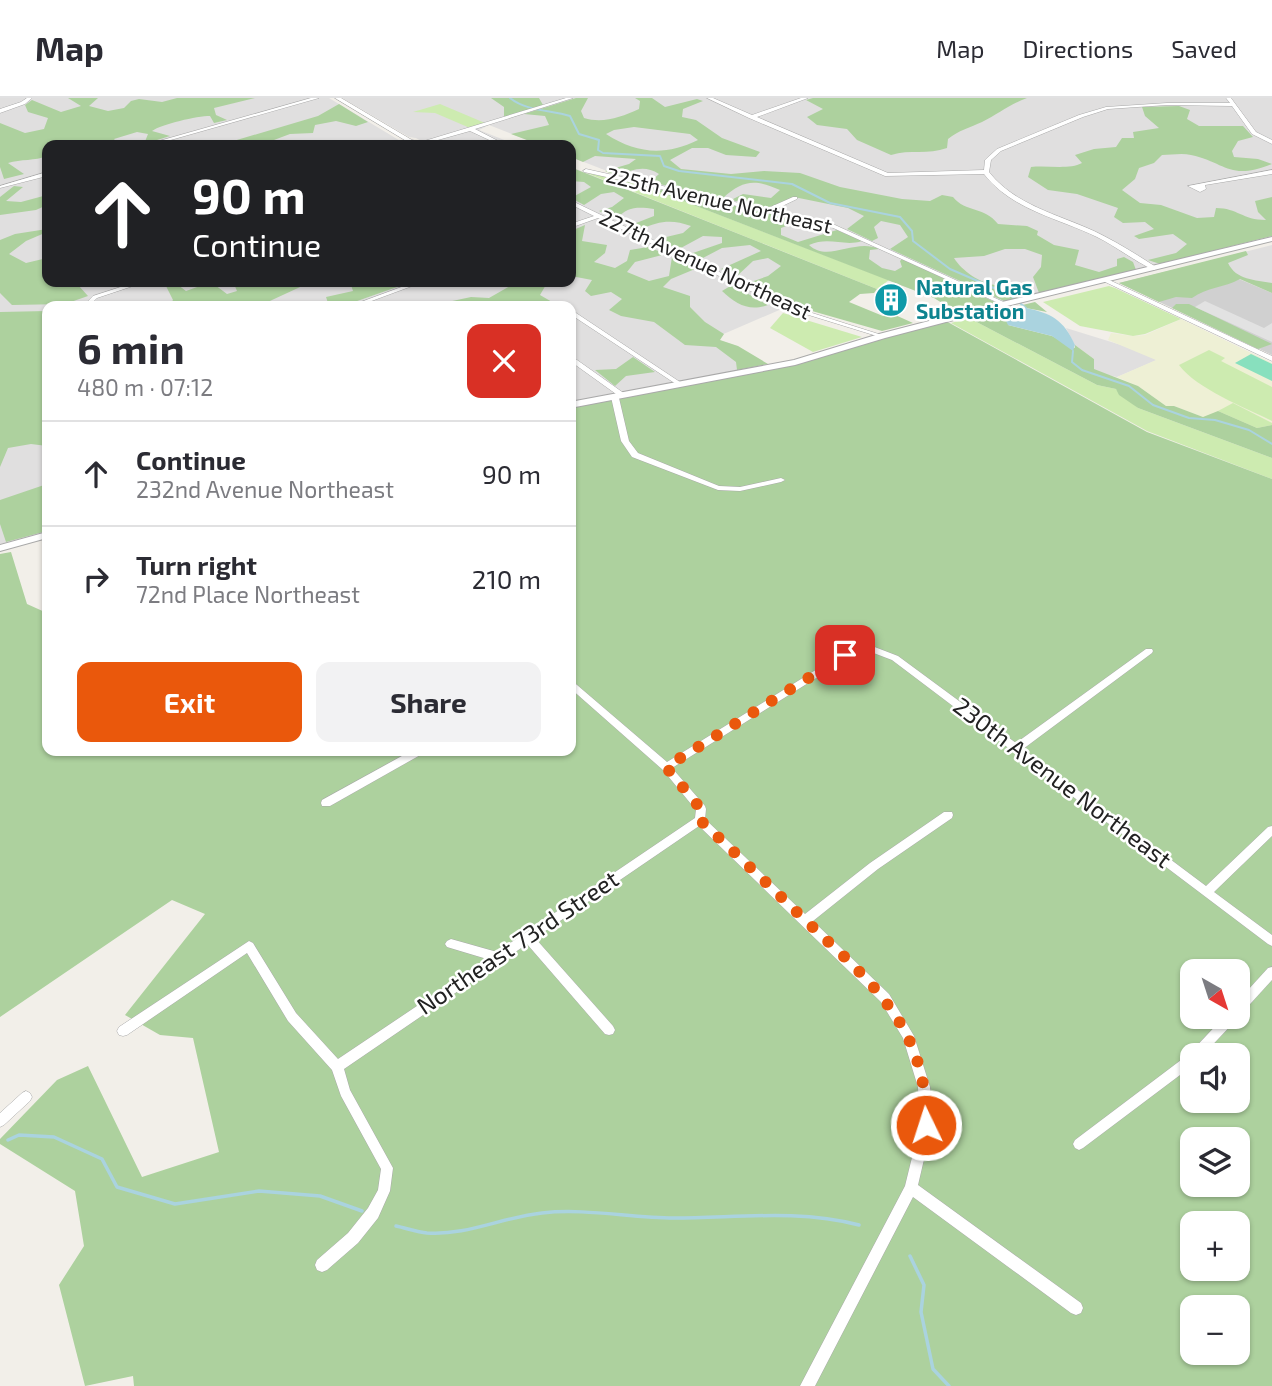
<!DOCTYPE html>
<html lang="en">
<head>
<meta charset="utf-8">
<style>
	body { margin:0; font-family:"Exo 2",sans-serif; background:#f2f2f3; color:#2b2b33; height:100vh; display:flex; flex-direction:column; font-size:26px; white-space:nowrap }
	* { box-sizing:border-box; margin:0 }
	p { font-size:23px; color:#7c7c81 }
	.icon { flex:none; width:38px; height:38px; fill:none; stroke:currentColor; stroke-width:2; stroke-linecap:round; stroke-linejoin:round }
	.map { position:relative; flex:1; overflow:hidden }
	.details { position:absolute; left:42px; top:203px; width:534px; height:455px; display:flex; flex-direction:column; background:#fff; border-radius:14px; box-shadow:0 2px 5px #0004 }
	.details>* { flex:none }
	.top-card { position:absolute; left:42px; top:42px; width:534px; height:147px; border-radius:14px; box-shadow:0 2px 5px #0004; background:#202124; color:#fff; overflow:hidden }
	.needle { width:46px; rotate:141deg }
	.fabs { position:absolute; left:1180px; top:861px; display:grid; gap:14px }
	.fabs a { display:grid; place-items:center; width:70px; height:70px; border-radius:14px; background:#fff; box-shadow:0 2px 5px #0004; font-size:35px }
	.pin { position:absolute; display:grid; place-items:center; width:60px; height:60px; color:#fff; margin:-30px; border-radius:14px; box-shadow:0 4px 10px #0006 }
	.me { position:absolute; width:77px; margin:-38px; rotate:356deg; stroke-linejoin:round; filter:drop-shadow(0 0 5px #0008) }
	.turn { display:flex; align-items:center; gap:24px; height:147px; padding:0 35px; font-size:32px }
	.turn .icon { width:91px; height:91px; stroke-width:2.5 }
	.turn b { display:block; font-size:49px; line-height:60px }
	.round { display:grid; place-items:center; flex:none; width:74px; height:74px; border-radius:14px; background:#f2f2f3 }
	.overview { display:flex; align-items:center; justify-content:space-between; height:119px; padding:0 35px }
	h1 { font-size:42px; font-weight:700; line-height:52px }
	.cta { display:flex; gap:14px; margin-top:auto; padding:14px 35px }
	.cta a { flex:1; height:80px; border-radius:14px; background:#ea580c; color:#fff; font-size:28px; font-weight:700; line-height:80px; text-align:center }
	.cta a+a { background:#f2f2f3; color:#2b2b33 }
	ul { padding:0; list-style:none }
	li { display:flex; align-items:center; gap:21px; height:105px; padding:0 35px; border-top:2px solid #e1e1e2 }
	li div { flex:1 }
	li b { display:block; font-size:26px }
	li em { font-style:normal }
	header { display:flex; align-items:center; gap:42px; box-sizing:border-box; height:98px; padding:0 35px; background:#fff; border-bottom:2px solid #e1e1e2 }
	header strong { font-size:33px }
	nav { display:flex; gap:38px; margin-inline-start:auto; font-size:24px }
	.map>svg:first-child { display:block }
	.residential { fill:#e0dfdf }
	.religious { fill:#d0d0d0 }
	.farmland { fill:#eef0d5 }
	.grass { fill:#cdebb0 }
	.forest { fill:#add19e; fill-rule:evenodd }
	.pitch { fill:#88e0be }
	.parking { fill:#e2e2e2 }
	.water { fill:#aad3df }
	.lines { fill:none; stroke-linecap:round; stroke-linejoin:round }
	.stream-far1 { stroke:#aad3df; stroke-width:2 }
	.stream { stroke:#aad3df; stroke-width:3.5 }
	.minor-casing { stroke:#a9a9a9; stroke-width:1 }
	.tertiary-casing { stroke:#a9a9a9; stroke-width:2 }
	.minor { fill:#fff; fill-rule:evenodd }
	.tertiary { fill:#fff; fill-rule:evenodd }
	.route { stroke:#ea580c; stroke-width:12; stroke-dasharray:0 21.6 }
	.labels { text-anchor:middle; stroke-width:5; stroke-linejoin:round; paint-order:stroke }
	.far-street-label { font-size:21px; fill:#222; stroke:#fff }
	.far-culture-label { font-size:21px; font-weight:bold; fill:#0d838f; stroke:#fff; text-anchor:start }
	.street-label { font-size:24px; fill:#222; stroke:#fff }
</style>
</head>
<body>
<header>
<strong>Map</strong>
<nav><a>Map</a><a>Directions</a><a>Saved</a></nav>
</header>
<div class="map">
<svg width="1272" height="1288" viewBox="0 0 1272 1288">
	<rect width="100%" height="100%" fill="#f2efe9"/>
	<g class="residential">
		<polygon points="0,0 329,0 407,47 47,47 47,184 570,184 571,69 851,181 712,241 756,269 571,304 570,208 47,208 47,433 0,446"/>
		<polygon points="342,0 1272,0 1272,138 957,214 934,200 571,59 570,47 540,47 489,27 479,32 517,47 428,47 416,40 409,39"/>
		<polygon points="1272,147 1272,195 1201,165"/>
		<polygon points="1066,230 1134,251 1157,262 1117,279 1100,275 1093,271 1094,261 1075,247"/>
	</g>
	<polygon class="religious" points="1201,165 1272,195 1272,257 1119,185"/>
	<polygon class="farmland" points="1181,221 1272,265 1272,327 1257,330 1203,319 1174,308 1166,308 1138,288 1117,279 1156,262 1108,242 1111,235 1133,238 1145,237"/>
	<g class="grass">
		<polygon points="440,6 485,25 470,30 435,15 413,14"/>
		<polygon points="584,74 634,84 889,182 877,191"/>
		<polygon points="1109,188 1115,190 1181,221 1145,236 1133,238 1080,228 1043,204"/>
		<polygon points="783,215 862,239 813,254 770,230"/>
		<polygon points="969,220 1097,287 1116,291 1138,310 1272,360 1272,381 1147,333 951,225"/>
		<path d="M1209,252L1225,260L1221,263L1272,289V323C1244,309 1197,291 1179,267Z"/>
		<polygon points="1233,305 1272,325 1272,327 1257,330 1218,313"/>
	</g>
	<g class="forest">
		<path d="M68,0H98L89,8L108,13L124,10L131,3L139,1L162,4L177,0H255L214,10L216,17L227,22L214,25L210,18C197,18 162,26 152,33L170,38L144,46L148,36L137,34L114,41L119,47H105L100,42L80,47H47V58C35,63 21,61 8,65L24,76L4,81L0,69V25L25,35L44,31L48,20L28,14L25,7L32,2L61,14L81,8Z"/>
		<polygon points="491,0 539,0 543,7 504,19 504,9"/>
		<path d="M576,0H588L581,13L584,20C603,26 621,19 639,11L640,3L635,0H652L665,9L697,1L703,3L683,11L682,19L696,22L722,40L760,54L756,59L726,57L708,50H692L670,62L681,71L731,76L764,73L800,75L840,89L902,101L930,103L942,97L953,99C966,115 984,108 998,126L1027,128L1038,133L1037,137L1054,147L1079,152L1075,167L1099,174L1117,168V161L1124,159L1133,164L1136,172L1039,195L1033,179L1041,169L1042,157L1025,151H1005L984,158L954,160C962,173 980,185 995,187C1011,190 1019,186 1032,196L1004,203L890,151L908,139L900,127L881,123L874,129L878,140L872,143L847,131L864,118L848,110L794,99L768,110L731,102L743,96L771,100L780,92C755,81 743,82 723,100L650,84L659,76C645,67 633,71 618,78L605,73L629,66L636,61L595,58L583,64L571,59L570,47H540L511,36L549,27L545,18L524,16ZM634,29L690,36L698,42C665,58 637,56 606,36L614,32Z"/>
		<path d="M813,0H1027C1010,6 998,16 982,24C969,30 959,32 948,41L947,50C928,57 910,51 891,57L857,42L847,31L817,27L807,19L823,11L806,2Z"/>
		<polygon points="339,6 368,24 356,28 336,23 315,27 313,35 290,36 274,42 277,47 220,47 318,18"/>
		<path d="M1179,8L1190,12L1187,21L1199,28H1243L1253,39L1238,43L1232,53L1234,59L1258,61L1272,66C1229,83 1227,65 1191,57C1182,55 1171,57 1162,57L1154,65L1139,70L1135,81L1122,92L1140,105L1161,107L1197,120L1214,119L1216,110C1238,110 1242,122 1266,122L1258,114L1255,103L1272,99V138L1160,166L1148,162L1176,155L1187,146L1173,136L1139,141L1134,138L1154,131L1145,124L1123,125L1114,119L1118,110L1077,96L1048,92L1028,79L1031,69C1047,67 1069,72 1082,65L1075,57L1094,51L1116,49L1122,40H1134L1133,34L1159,30L1145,18L1142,9Z"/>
		<path d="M570,69L877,191L874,195L860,196L849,204L883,218L893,216L913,225L882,233L791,207L748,185L768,178L781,168L768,160L753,163L736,179L721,171L761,153L750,147L722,150L701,161L690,156L722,145V139L703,138L679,151L664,145L662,140L683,135L691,128C672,121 659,123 641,131L631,127L654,118V111C639,109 627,108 617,121L599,113L612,109L624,100L614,94L601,96L584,107L571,100L591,89L584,84L571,83Z"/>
		<path d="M634,84L831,129L822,131L797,124L781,130V137L798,144L837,132L862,143C844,149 829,138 809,147C828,165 855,140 879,151L870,152L869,161L882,170L895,173L902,169L900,163L902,161L997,205L957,214L934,200Z"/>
		<polygon points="14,88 23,89 6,103 21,104 47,97 47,107 36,112 0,117 0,99"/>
		<polygon points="585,127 582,143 607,147 605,155 594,164 615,170 627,163 630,152 648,149 666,156 635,164 627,174 649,183 669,178 672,159 695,171 671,181 663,189 690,198 690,209 705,224 724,236 720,242 738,248 768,266 737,272 736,264 716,249 685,247 654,224 621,218 609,212 622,201 611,194 591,198 585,193 592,182 571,178 571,160 575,159 576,148 571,147 571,133"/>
		<polygon points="47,131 47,134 26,143 9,156 26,165 47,160 47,184 78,187 88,198 65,206 12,207 0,195 0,142 15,136"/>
		<path d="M1246,153L1248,157L1228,165C1236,182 1255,182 1272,185V195L1240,181C1224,190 1207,189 1192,200L1176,199L1159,204L1119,185Z"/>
		<polygon points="164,184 174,184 186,193 211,184 227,196 237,193 234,186 237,184 311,184 259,208 169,208 173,202"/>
		<polygon points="350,184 398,184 400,185 397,189 343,208 329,208 326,199 353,193"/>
		<polygon points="517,184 551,184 547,185 540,197 559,208 429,208 471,199 489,200"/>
		<path d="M732,187L768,207C749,214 736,206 722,193Z"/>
		<polygon points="1035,204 1047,214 1026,210 1008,227 1052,238 1075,250 1075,247 1094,261 1094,271 1138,288 1166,308 1174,308 1203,319 1218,313 1257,330 1272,327 1272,360 1138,310 1119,297 1116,291 1097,287 969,220"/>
		<polygon points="1176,206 1189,206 1272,246 1258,251 1172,210"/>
		<polygon points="47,213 47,348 31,346 8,350 0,369 0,214"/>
		<path d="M944,222L1147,334L1272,381V1288H134L133,1278L85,1288L59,1187L84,1148L75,1093L0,1046V1041L57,982L88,968L142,1079L219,1054L193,940L160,937L125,917L205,816L172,802L0,919V456L11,454L27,506L47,515V653H570L571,307L755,273ZM1192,873H1237V919H1192ZM1192,957H1237V1003H1192ZM1192,1041H1237V1087H1192ZM1192,1125H1237V1171H1192ZM1192,1209H1237V1255H1192Z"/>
		<polygon points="633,259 655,274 626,278 615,288 595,272 616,271"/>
		<polygon points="47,386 47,433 6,444 0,426 0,402"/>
	</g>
	<polygon class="pitch" points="1251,256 1272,266 1272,283 1235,265"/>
	<polygon class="parking" points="1205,203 1264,230 1272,225 1272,244 1195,209"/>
	<path class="water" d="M1026,210C1051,215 1064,222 1075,247L1073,253L1052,238L1008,227L1006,223Z"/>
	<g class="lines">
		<g class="stream-far1">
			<path d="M510,0C526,13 550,12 570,18L579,36L599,42L598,52L603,55L660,58L664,68L679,73L792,86L830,105L900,119L912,133L913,143L950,171L1010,197L1026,210"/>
			<polyline points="1073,253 1072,264 1082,272 1129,288 1153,307 1189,320 1215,322 1249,332 1272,346"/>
		</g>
		<g class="stream">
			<polyline points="8,1042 19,1037 54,1039 102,1061 117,1089 175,1106 259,1093 320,1098 362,1113"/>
			<path d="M396,1128C406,1130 417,1134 427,1135C466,1138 503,1119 542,1115C586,1110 630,1120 674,1120C737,1120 797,1111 859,1127"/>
			<polyline points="910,1158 924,1187 921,1214 933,1271 949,1288"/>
		</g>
		<g class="minor-casing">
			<g id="minor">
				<polygon points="27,0 32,0 25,6 0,15 0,11 21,4"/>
				<polygon points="311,0 319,0 153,47 145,47"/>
				<polygon points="335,0 341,0 412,42 421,44 566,0 573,0 475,31 506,47 500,47 470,33 420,47 408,44"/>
				<path d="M707,0H713L752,17L801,0H808L757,19L888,75L984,72L985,62L997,51L1079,17L1106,9L1167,5H1230L1226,0H1231L1256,34L1272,42V46L1252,36L1232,8L1167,7L1108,11L1083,19L1001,53L991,62L989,74C1015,107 1057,116 1094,133C1115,143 1136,156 1156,169L1157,170L1154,172C1134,163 1117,149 1097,139C1058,120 1012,112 984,76L885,78L749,20Z"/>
				<polygon points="586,71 766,111 793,99 797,99 797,101 772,113 835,127 1008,206 1003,207 831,129 584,74 583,73"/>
				<polygon points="1272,72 1272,76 1205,87 1206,91 1200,94 1188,88"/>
				<polygon points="47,74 47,78 0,90 0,88"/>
				<polygon points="570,102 790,208 885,238 880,239 786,210 598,120 570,130 570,126 594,118 570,106"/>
				<polygon points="1105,180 1272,258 1272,263 1103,183 1102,182"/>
				<polygon points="136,184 145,184 97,200 89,208 83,208 93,198"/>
				<polygon points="415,184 423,184 358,208 350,208"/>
				<polygon points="570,211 683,286 685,287 679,288 570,216"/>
				<polygon points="570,257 625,296 619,300 629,343 638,355 719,388 740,389 781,380 785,382 781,384 740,393 718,392 632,359 621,343 611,299 616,296 570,263"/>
				<polygon points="872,548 898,558 1016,645 1146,551 1152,551 1153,553 1152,555 1023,651 1206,788 1268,729 1272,728 1272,738 1214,794 1272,837 1272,848 1268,846 892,562 871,554 853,557 672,670 705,708 706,711 705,721 805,816 870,765 944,714 952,714 953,717 952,720 878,771 813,823 889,896 914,938 930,989 932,1027 918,1087 1081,1205 1083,1210 1081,1215 1076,1217 1071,1215 913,1099 815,1288 800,1288 905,1088 920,1027 918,989 903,940 881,904 699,728 535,840 613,928 615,932 613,936 609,937 605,936 527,846 344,971 350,992 393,1070 390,1093 378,1120 358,1145 327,1172 322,1174 317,1172 315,1167 317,1162 348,1135 368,1110 378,1092 381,1071 341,998 332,972 288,923 247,855 127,937 123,938 119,937 117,933 119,929 249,843 253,845 296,915 338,961 487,861 447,849 445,846 447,843 451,841 497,854 695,720 696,712 663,672 570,590 570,581 667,664 848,552"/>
				<polygon points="411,653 424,653 422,656 330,708 322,708 321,705 322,702"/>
				<polygon points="1272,869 1272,882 1241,916 1237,917 1237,904 1268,870"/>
				<polygon points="1224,919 1237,919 1235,923 1203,957 1192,957 1192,968 1083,1050 1079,1052 1075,1050 1073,1046 1075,1042 1189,956"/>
				<polygon points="26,993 30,995 32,999 30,1003 4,1027 0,1029 0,1015 22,995"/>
			</g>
		</g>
		<g class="tertiary-casing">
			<g id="tertiary">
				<polygon points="1272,139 1272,143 1007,208 885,240 795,267 570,310 570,304 794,262 879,236 1002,204"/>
				<polygon points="47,434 47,440 0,453 0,447"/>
			</g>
		</g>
		<use href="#minor" class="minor"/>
		<use href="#tertiary" class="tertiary"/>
	</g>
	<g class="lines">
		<path class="route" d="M845,557L666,669L701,711L700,722C735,755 770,788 805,822C870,883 928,929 926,1027"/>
	</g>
	<defs>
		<g id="building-disc" transform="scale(1.75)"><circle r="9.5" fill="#0f9aa8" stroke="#fff"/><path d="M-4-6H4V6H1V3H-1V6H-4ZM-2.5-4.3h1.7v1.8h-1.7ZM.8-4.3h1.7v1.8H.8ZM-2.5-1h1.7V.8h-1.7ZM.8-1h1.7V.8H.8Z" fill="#fff"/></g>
	</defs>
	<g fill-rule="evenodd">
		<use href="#building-disc" x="891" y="202"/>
	</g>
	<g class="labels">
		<g class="far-street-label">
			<text transform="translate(719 103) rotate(13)" y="7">225th Avenue Northeast</text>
			<text transform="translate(705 167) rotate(25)" y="7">227th Avenue Northeast</text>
		</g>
		<g class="far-culture-label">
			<text x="916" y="197">Natural Gas<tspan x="916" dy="24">Substation</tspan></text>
		</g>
		<g class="street-label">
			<text transform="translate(1062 685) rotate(37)" y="8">230th Avenue Northeast</text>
			<text transform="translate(518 845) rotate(-34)" y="8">Northeast 73rd Street</text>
		</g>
	</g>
</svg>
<div class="fabs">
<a><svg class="needle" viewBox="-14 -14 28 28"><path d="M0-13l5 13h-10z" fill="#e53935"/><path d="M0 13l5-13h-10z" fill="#7c7c81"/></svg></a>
<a><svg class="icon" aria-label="sound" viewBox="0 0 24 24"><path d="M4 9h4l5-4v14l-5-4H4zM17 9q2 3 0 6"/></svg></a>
<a><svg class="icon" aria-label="layers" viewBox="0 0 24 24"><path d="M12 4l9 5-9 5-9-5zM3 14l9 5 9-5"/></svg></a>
<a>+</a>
<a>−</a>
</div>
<div class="pin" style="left:845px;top:557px;background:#d93025"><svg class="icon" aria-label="arrive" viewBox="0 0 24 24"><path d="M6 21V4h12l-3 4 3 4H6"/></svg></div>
<svg class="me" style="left:926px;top:1027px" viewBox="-20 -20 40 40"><circle r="17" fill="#ea580c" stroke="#fff" stroke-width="3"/><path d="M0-11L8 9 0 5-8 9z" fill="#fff"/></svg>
<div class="top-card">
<div class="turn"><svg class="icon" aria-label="ahead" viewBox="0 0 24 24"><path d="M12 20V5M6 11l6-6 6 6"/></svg><div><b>90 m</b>Continue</div></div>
</div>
<section class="details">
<div class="overview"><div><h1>6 min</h1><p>480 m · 07:12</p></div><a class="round" style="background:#d93025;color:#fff"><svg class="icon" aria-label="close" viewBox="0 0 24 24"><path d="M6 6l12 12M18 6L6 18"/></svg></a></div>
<ul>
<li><svg class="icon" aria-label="ahead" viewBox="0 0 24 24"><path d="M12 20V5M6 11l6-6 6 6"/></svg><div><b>Continue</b><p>232nd Avenue Northeast</p></div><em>90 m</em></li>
<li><svg class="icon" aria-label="right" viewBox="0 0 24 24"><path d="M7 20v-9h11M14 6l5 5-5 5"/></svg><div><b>Turn right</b><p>72nd Place Northeast</p></div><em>210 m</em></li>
</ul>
<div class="cta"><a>Exit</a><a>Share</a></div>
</section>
</div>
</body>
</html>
